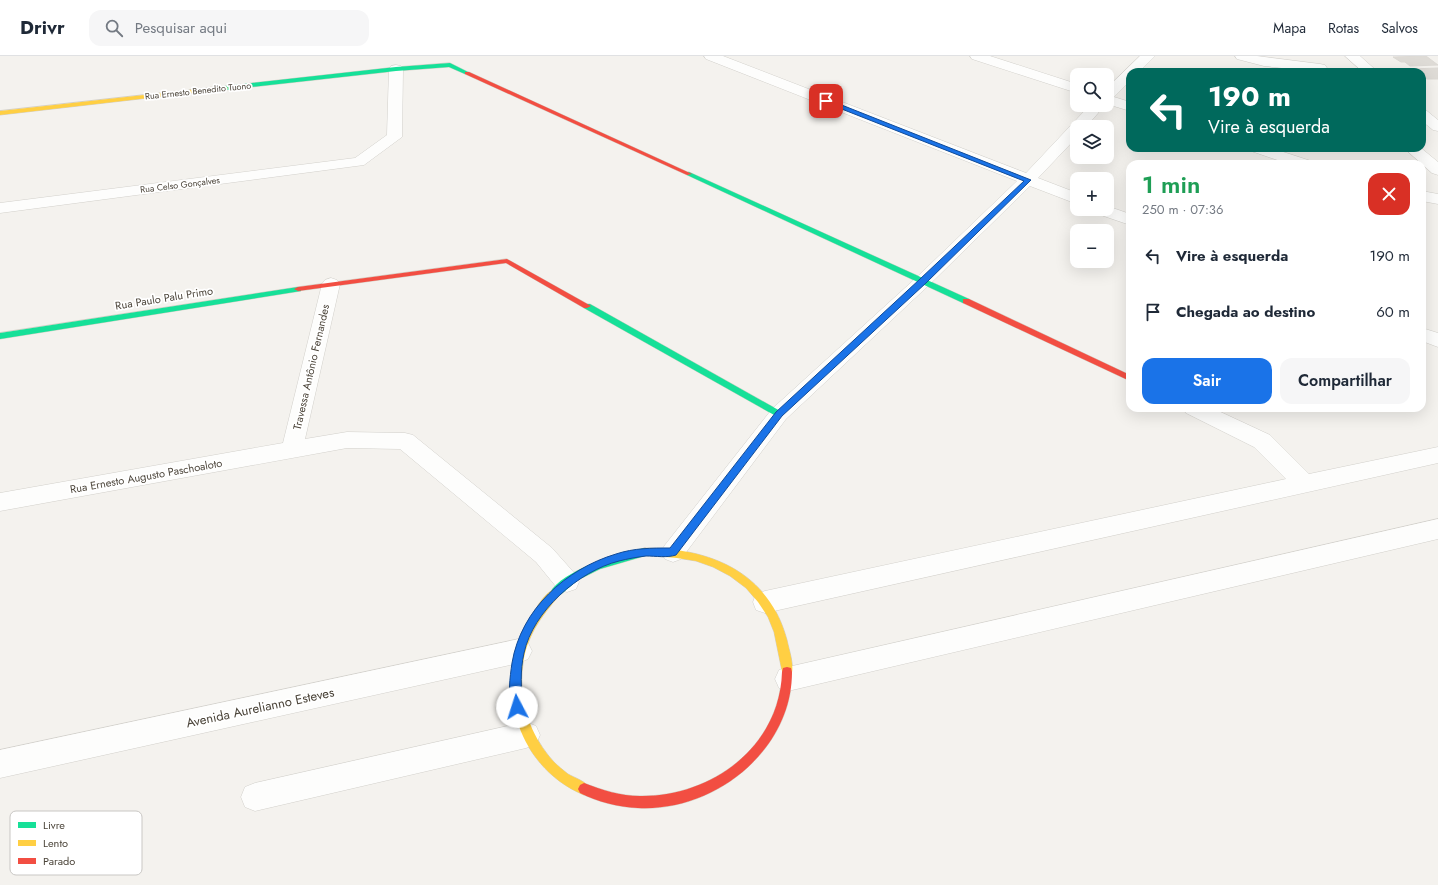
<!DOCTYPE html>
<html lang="pt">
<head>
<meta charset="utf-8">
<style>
	body { margin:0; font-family:Jost,sans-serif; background:#f6f6f7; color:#1f2937; height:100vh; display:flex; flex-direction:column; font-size:15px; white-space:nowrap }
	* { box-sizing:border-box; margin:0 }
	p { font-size:13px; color:#747a83 }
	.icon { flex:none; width:22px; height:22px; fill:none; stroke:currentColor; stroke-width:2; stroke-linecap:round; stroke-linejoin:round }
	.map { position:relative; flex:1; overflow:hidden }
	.side { position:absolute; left:1126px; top:104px; width:300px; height:252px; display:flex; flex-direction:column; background:#fff; border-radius:12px; box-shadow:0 4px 16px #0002 }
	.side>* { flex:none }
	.hud { position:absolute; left:1126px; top:12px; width:300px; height:84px; border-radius:12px; box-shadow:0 4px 16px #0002; background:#00695c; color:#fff; overflow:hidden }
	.tools { position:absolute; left:1070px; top:12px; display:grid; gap:8px }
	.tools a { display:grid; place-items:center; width:44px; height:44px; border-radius:8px; background:#fff; box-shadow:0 4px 16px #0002; font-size:20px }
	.pin { position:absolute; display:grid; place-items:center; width:34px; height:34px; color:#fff; margin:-17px; border-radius:8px; box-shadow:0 2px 6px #0006 }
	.me { position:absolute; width:44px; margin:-22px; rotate:355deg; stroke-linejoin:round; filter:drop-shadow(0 0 3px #0008) }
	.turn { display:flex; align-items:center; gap:14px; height:84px; padding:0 16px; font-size:18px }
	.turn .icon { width:52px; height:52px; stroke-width:2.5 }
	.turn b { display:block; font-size:28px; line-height:34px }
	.round { display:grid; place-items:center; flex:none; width:42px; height:42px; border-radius:12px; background:#f6f6f7 }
	.headline { display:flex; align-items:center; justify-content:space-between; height:68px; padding:0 16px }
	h1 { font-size:24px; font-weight:600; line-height:30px; color:#1e9e55 }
	.cta { display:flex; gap:8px; margin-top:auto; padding:8px 16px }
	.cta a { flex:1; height:46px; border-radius:12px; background:#1a73e8; color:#fff; font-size:16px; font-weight:600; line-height:46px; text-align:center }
	.cta a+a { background:#f6f6f7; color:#1f2937 }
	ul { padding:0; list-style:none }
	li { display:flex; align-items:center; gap:12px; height:56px; padding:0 16px }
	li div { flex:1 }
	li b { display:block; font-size:15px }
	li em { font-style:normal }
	header { display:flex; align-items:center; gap:24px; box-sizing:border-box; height:56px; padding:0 20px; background:#fff; border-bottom:1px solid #e0e1e3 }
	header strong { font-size:19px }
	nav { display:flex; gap:22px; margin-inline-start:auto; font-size:14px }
	.search { width:280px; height:36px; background:#f6f6f7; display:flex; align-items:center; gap:10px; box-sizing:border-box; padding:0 14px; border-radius:12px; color:#747a83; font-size:15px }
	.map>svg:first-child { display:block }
	.building { fill:#dedbd6; stroke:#dcd9d4 }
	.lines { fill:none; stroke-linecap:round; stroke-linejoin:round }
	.street-casing { stroke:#d2d0cb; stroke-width:1 }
	.fast-casing { stroke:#d3cfc5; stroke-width:1 }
	.slow-casing { stroke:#d3cfc5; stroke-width:1 }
	.jam-casing { stroke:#d3cfc5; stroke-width:1 }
	.street { fill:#fdfdfc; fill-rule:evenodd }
	.fast { fill:#16e098; fill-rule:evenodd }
	.slow { fill:#ffcf43; fill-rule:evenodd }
	.jam { fill:#f24e42; fill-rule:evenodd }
	.route { fill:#1a73e8; stroke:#114b97 }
	.labels { text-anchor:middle; stroke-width:3.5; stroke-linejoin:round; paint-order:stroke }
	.far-street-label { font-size:9px; fill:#4b4439; stroke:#fff }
	.street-label { font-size:11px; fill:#4b4439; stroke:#fff }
	.near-street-label { font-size:13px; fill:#4b4439; stroke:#fff }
	.key { fill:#fff; stroke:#c9c7c4; stroke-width:1 }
	.key-label { font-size:11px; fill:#4b4439 }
</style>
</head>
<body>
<header>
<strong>Drivr</strong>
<div class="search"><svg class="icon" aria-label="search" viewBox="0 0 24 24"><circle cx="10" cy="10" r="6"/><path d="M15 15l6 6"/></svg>Pesquisar aqui</div>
<nav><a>Mapa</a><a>Rotas</a><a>Salvos</a></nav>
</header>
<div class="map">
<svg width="1438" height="829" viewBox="0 0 1438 829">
	<rect width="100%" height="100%" fill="#f4f2ee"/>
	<g class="building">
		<polygon points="1426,0 1438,9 1410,10 1405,6 1401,6 1393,1"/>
		<polygon points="1438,12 1438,23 1427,23 1422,20 1422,16 1413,16 1410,13"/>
	</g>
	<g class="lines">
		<g class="street-casing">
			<g id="street">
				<polygon points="704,0 723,0 1026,117 1090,49 1105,49 1086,71 1077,71 1077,81 1038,122 1077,137 1077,148 1030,130 929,229 786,363 681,503 673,506 665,503 661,496 665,489 772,353 917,221 1017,125 706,3"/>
				<polygon points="970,0 990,0 1077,28 1077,37 972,3"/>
				<polygon points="1140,0 1155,0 1139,16 1130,16 1130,25 1114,41 1130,46 1130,55 1107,48 1107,32"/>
				<polygon points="1235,0 1257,0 1320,8 1325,9 1327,12 1325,15 1319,16 1264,10 1237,3"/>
				<polygon points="1345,0 1360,0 1378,16 1363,16"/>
				<polygon points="396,9 401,10 403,13 402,81 364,109 0,157 0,147 355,102 387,79 389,13 391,10"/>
				<polygon points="1422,54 1427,55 1438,64 1438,75 1433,74 1422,65"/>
				<polygon points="1248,92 1271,92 1311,105 1313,108 1289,108 1251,95"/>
				<polygon points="1404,92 1421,92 1438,106 1438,119 1432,117"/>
				<polygon points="1422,135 1438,138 1438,148 1422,145"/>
				<polygon points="1107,150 1130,158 1130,169 1095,157 1093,153 1107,153"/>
				<polygon points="331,222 337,224 340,228 305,383 347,376 405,377 413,379 552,492 576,519 579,526 576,533 567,536 558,533 536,506 400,393 347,392 0,455 0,437 283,387 322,228 325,224"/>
				<polygon points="1422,272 1438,277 1438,291 1422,285"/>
				<polygon points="1183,352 1212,352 1270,379 1309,418 1438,391 1438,407 765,557 756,554 753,546 756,538 765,535 1286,423 1254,391 1186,357"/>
				<polygon points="1438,463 1438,483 788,635 779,632 775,623 779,614 788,611"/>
				<polygon points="519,583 528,587 532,595 528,603 519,607 0,722 0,694"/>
				<polygon points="526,666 536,670 540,679 536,688 526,692 255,755 245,751 241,741 245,731 255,727"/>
			</g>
		</g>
		<g class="fast-casing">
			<g id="fast">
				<polygon points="450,7 470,17 465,18 449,11 396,15 225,34 222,32 225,30 396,11"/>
				<polygon points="689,116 969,243 970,245 969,247 963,247 687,119 687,117"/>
				<polygon points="298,231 301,231 301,235 0,283 0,277"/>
				<polygon points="584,248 590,248 782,356 783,358 779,361 776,360 584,252"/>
				<path d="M645,492L648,493L650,496L648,499L600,513L578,524L559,540L555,541L551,540L550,537C561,514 621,497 645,492Z"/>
			</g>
		</g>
		<g class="slow-casing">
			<g id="slow">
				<polygon points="225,30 228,32 227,33 0,59 0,55"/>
				<path d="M645,492C710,492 769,516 787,584C789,594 795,610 791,620L787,621L783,620L774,576L768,561L758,546L746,532L730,520L713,511L696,505L677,502L642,499L640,496L642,493Z"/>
				<path d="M555,533L559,534L560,537L559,540C550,550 542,560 535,572C511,615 521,670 554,706C558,710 563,714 568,718C575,722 586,725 590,733L588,737L584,739C514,710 491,622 531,560C537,551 545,536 555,533Z"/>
			</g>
		</g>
		<g class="jam-casing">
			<g id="jam">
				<polygon points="465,16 469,16 692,118 687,119 465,18"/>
				<polygon points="507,203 591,250 587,252 584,252 506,207 298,235 294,233 298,231"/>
				<polygon points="963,243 969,243 1130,319 1130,325 963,247"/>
				<path d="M787,611L791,612L792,616C792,694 715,756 638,752C618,751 598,746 580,737L578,733L580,729L584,727C602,734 621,740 640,740C711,741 780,691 782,616L783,612Z"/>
			</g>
		</g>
		<use href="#street" class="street"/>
		<use href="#fast" class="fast"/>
		<use href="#slow" class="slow"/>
		<use href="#jam" class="jam"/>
	</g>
	<path class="route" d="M824,44H829L1031,124L926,227L782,360L676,499C667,502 656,500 646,500C637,501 627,503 619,505C579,515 533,555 524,597C520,615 521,632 523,651L521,655L517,656L513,655C507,641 510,621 512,607C521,553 566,513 616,498C634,492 652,492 670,492L776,356L920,223L1024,125L824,46Z"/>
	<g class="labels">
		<g class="far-street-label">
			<text transform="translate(198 35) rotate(-6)" y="3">Rua Ernesto Benedito Tuono</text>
			<text transform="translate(180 129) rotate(-7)" y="3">Rua Celso Gonçalves</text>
		</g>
		<g class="street-label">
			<text transform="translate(164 242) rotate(-9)" y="4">Rua Paulo Palu Primo</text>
			<text transform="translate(311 311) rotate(-77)" y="4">Travessa Antônio Fernandes</text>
			<text transform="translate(146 420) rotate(-10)" y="4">Rua Ernesto Augusto Paschoaloto</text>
		</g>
		<g class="near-street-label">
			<text transform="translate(260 651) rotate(-12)" y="5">Avenida Aurelianno Esteves</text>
		</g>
	</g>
	<rect x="10" y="755" width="132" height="64" rx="6" class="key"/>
	<rect x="18" y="766" width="18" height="6" fill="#16e098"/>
	<rect x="18" y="784" width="18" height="6" fill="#ffcf43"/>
	<rect x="18" y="802" width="18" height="6" fill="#f24e42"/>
	<g class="key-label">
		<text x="43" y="773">Livre</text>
		<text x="43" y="791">Lento</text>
		<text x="43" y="809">Parado</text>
	</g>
</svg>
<div class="tools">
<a><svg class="icon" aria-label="search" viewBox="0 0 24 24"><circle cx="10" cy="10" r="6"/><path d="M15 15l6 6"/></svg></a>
<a><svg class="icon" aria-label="layers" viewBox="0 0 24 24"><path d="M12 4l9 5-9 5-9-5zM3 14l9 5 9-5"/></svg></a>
<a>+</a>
<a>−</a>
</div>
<div class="pin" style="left:826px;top:45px;background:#d93025"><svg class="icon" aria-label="arrive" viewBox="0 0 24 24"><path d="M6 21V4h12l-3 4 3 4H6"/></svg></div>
<svg class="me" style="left:517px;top:651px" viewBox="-20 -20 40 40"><circle r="19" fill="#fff"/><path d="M0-13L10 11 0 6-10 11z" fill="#1a73e8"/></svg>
<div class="hud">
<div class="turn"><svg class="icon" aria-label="left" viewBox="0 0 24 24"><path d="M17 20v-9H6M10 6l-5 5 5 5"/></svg><div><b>190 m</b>Vire à esquerda</div></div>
</div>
<section class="side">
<div class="headline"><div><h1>1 min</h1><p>250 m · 07:36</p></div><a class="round" style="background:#d93025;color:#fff"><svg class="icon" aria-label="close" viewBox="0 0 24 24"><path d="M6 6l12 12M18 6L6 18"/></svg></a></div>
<ul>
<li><svg class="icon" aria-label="left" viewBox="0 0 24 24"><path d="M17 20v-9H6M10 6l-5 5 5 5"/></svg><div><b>Vire à esquerda</b></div><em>190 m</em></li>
<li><svg class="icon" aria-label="arrive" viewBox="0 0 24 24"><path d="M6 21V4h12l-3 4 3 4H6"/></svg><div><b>Chegada ao destino</b></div><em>60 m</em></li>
</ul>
<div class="cta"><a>Sair</a><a>Compartilhar</a></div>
</section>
</div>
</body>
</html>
